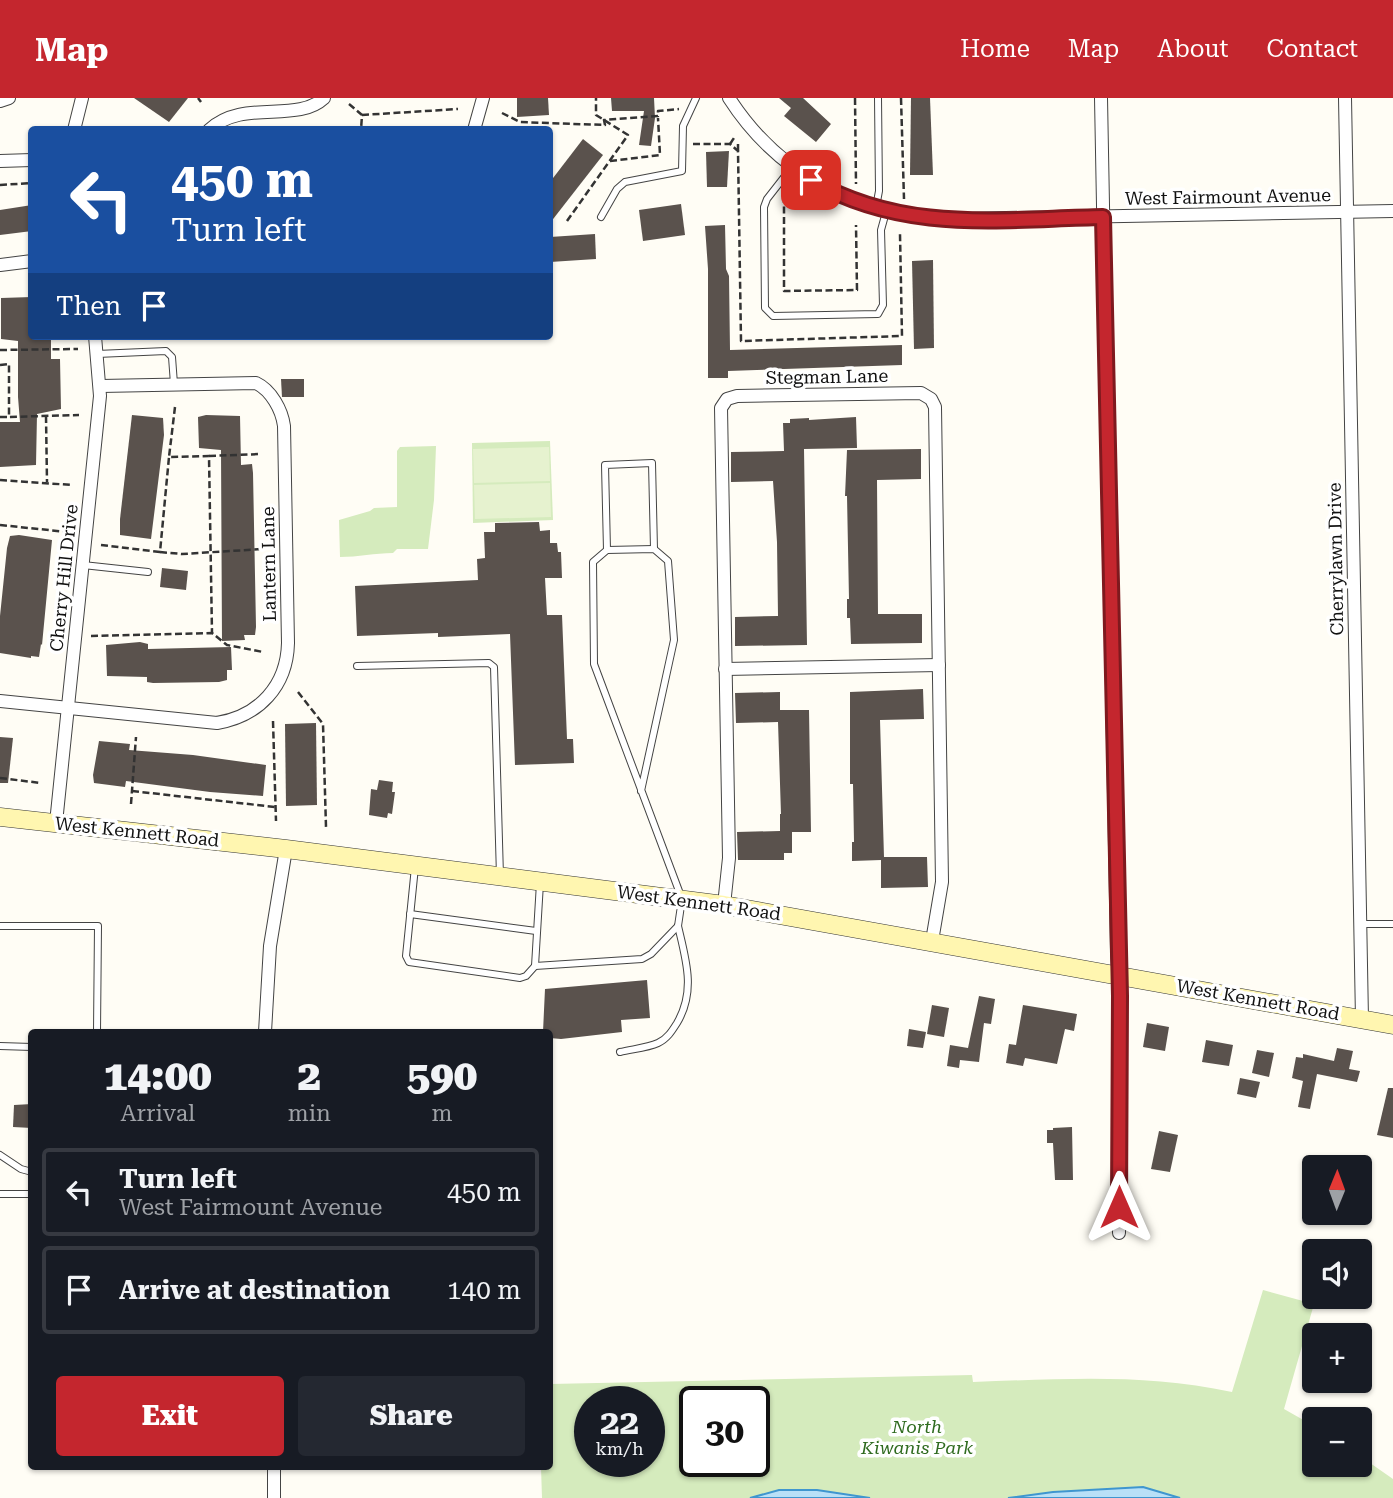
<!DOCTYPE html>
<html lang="en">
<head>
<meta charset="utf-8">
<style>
	body { margin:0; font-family:"Roboto Serif",serif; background:#242831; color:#f1f3f6; height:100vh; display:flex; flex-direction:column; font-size:26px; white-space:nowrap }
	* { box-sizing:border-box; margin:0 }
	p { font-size:23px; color:#9ea1a6 }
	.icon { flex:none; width:38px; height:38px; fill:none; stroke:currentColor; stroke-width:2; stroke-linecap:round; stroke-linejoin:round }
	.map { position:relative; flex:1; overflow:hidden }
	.side { position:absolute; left:28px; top:931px; width:525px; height:441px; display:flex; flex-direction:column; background:#171b24; border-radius:7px; box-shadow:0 2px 5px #0004 }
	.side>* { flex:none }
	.banner { position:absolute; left:28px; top:28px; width:525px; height:214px; border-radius:7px; box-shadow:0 2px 5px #0004; background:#1a4fa0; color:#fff; overflow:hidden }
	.needle { width:46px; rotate:1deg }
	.fabs { position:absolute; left:1302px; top:1057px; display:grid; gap:14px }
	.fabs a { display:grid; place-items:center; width:70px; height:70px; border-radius:7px; background:#171b24; box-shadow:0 2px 5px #0004; font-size:35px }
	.speed { position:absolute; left:574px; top:1288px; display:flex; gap:14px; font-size:35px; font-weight:700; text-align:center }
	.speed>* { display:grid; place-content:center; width:91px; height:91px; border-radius:50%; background:#171b24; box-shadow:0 2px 5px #0004; line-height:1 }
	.speed small { font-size:18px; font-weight:400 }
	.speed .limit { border:4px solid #111; border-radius:10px; background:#fff; color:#111 }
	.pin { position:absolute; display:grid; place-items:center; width:60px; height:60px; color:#fff; margin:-30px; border-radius:14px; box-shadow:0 4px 10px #0006 }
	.me { position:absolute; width:77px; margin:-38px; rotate:0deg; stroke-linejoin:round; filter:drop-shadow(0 0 5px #0008) }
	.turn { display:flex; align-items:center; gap:24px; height:147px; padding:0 28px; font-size:32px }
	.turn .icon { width:91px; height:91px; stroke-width:2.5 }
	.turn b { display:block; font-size:49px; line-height:60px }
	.then { display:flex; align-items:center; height:66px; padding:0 28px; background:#0003; gap:14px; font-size:26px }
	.eta { display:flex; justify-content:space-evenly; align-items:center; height:119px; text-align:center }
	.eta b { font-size:42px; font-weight:800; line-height:49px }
	.cta { display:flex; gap:14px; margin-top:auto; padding:14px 28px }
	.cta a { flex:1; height:80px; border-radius:7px; background:#c4262e; color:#fff; font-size:28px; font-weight:800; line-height:80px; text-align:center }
	.cta a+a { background:#242831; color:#f1f3f6 }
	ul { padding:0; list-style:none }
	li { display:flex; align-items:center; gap:21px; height:88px; margin:0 14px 10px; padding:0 14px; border:4px solid #363941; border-radius:7px }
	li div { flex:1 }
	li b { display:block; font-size:26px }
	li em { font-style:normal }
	header { display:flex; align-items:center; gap:42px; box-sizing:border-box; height:98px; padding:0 35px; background:#c4262e; color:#fff }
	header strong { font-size:33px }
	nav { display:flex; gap:38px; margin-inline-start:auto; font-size:24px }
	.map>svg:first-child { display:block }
	.green { fill:#d5ebbd; fill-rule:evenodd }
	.pitch { fill:#e6f2cf }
	.water { fill:#b9e0f7; stroke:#3f96cf; stroke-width:2 }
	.building { fill:#5a524d }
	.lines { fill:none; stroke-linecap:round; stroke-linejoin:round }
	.lane-casing { stroke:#444; stroke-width:8 }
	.street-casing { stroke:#444; stroke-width:14 }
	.secondary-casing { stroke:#333; stroke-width:19 }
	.path { stroke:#333; stroke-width:2.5; stroke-dasharray:7 3.5; stroke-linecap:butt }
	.lane { stroke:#fff; stroke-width:6 }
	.street { stroke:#fff; stroke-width:12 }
	.secondary { stroke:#fff6b0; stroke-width:18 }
	.route-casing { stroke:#7f191e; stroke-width:18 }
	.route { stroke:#c4262e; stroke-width:12 }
	.labels { text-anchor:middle; stroke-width:7; stroke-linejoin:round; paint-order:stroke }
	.street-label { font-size:18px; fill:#111; stroke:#fff }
	.park-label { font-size:18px; font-style:italic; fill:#2f6b1f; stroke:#fff }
</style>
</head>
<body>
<header>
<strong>Map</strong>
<nav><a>Home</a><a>Map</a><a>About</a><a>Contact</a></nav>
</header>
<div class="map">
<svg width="1393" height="1400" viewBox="0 0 1393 1400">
	<rect width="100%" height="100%" fill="#fffdf5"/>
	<g class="green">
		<polygon points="550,343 553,422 473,425 472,345"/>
		<path d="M436,348L434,402L428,451H397L393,455C375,455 358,459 340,459L339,422L370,413L374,410L397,409V353L400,349Z"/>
		<path d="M1263,1192L1314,1206L1284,1311L1314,1328V1367H1360V1358L1393,1381V1400H542L541,1369L550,1368V1286L972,1277L973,1284C1064,1281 1143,1275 1232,1294ZM590,1304H649V1363H590ZM695,1304H754V1363H695Z"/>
	</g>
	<g class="pitch">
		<polygon points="549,349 550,383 474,385 473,351"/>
		<polygon points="550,385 551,419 475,421 474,387"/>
	</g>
	<g class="water">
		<polygon points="1143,1389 1180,1400 1008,1400 1053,1394"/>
		<polygon points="779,1392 817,1392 870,1400 750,1400"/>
	</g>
	<g class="building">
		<polygon points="134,0 188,0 169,24"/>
		<polygon points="517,0 548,0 549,17 517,19"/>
		<polygon points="611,0 654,0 655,20 651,48 639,47 644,13 612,13"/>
		<polygon points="779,0 803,0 831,26 816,44 784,18 791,10"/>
		<polygon points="911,0 930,0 933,77 910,77"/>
		<polygon points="583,41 603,57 550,125 550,84"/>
		<polygon points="729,53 727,89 707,89 706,54"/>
		<polygon points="681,106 685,137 643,143 639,112"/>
		<polygon points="32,107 32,133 0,137 0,112"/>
		<polygon points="725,127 726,171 729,178 730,252 902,247 902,267 728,273 728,280 708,280 708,171 705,128"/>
		<polygon points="595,136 596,161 550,164 550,139"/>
		<polygon points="933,162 934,250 914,251 912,163"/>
		<polygon points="32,199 32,238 51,238 51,261 60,261 61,311 37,316 36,367 0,369 0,324 20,324 18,299 18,243 1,241 1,200"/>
		<polygon points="281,281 304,281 304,299 282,299"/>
		<polygon points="132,317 163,320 164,337 151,441 120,437 120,421"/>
		<polygon points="206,317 240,318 241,367 252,366 253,375 256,529 255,537 244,537 245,542 222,543 221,352 199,350 198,319"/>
		<polygon points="856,319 857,350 804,351 807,547 735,548 735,519 778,518 777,444 773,383 731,384 731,354 784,353 783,325 790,325 790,321 809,320 809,322"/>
		<polygon points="921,351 921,381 877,382 878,516 922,516 922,545 851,546 850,520 847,520 847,501 849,501 847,398 845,398 847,352"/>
		<polygon points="539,424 540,433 550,432 550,445 557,445 558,454 561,454 562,480 545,480 547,517 562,517 567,641 573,641 574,665 515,667 510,536 438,539 438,535 357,538 355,488 478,482 477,461 485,460 484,434 495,434 495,425"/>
		<polygon points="19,437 52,442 42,547 41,546 39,559 31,558 31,560 0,555 0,518 7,450 10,438"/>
		<polygon points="162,470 188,473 186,492 160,489"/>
		<polygon points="140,544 148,546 148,551 231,549 232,572 227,572 227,582 219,584 153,585 147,584 147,579 107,578 106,547"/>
		<polygon points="923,591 924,621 880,622 884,759 927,759 928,789 881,790 881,762 852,763 852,744 854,744 853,686 850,686 850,594"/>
		<polygon points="780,594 780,612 809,612 811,734 792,734 792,755 784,755 784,762 738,762 737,734 780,733 780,716 781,716 778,624 736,625 735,595"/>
		<polygon points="316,625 317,707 286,708 285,626"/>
		<polygon points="0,639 13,640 8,685 0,685"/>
		<polygon points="99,643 130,646 129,652 193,657 266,667 263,698 210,694 126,683 125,689 94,685 93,677"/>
		<polygon points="379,682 393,684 392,694 395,694 392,716 388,715 387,720 369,717 371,691 377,692"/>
		<polygon points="647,882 650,920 621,922 622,934 561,941 550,940 550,934 543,934 545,891"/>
		<polygon points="979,898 995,901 991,926 984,925 979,964 960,962 959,970 947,968 950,947 968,950"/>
		<polygon points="932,907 949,910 944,939 927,936"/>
		<polygon points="1023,907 1077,916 1074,933 1065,931 1057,966 1025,960 1023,968 1006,965 1009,946 1016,947"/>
		<polygon points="1147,925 1169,929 1165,953 1143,949"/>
		<polygon points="909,931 926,934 923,950 907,948"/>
		<polygon points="1206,942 1233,947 1229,968 1202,964"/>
		<polygon points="1337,950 1353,953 1349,971 1360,973 1357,984 1317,976 1310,1011 1298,1009 1303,983 1292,980 1296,959 1303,960 1303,956 1334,963"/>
		<polygon points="1257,952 1274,955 1269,979 1252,975"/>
		<polygon points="1240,980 1260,984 1256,1000 1237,996"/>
		<polygon points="1388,990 1393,990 1393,1040 1377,1037"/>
		<polygon points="32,1006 32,1030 13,1029 14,1007"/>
		<polygon points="1072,1029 1073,1082 1055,1082 1053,1045 1047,1045 1047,1032 1053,1032 1053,1030"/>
		<polygon points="1159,1033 1178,1037 1170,1074 1151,1071"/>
	</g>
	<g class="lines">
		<g class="lane-casing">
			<g id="lane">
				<polyline points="792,69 767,101 764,109 765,210 773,218 878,216 883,207 881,132 886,114"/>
				<polyline points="876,109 879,93 878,0"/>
				<polyline points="601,119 617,91 625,84 682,73 683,28 696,0"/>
				<polyline points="97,256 166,253 172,259 174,286"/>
				<polyline points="607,452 605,367 652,365 654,451"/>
				<polyline points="83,467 148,474"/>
				<polyline points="357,568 489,565 494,569 500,778"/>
				<polyline points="415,769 406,858 409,864 520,880 526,878 535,868 642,861 651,856 678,828 682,801 594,566 593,464 607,452 654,451 668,463 674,542 641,693"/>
				<polyline points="410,816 536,833"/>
				<polyline points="1360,826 1393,826"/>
				<polyline points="0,828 98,828 97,934"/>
				<polyline points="535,868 540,785"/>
				<polyline points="0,948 32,949"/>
				<path d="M620,954C632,951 647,950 658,945C667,941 672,933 677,925C696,893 686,862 678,828"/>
				<polyline points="0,1057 21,1071 32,1074"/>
				<polyline points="0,1096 32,1096"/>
			</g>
		</g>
		<g class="street-casing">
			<g id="street">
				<path d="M729,0C779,78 863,121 956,121L1393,113"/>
				<polyline points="1101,0 1117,856 1120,898 1119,1135"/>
				<polyline points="1345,0 1362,921"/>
				<polyline points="0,3 9,0"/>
				<polyline points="74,32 82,0"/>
				<path d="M209,32C243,0 296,26 324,0"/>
				<polyline points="474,32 483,0"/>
				<polyline points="0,63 32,62"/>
				<polyline points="0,167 32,163"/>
				<polyline points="725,571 939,567"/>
				<path d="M0,603L217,625C259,618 287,588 288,545L284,328C282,312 271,292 256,285L101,288"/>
				<polyline points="56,725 100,298 95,238"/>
				<polyline points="724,807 729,760 721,310 727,301 737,298 921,295 931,301 935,309 942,784 932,843"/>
				<polyline points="265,934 270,848 286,751"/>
				<polyline points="274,1368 274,1400"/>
			</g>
		</g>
		<g class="secondary-casing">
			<polyline id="secondary" points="0,719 286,751 724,807 1393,927"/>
		</g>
		<g class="path">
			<polyline points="198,0 201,4"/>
			<polyline points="855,0 856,86"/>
			<polyline points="901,0 904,101"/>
			<polyline points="349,6 362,17 361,32"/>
			<polyline points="502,15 520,24 605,27 604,22 658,18 658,13 679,11"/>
			<polyline points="362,17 458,11"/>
			<polyline points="693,46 730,46 738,53 741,243 902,238 900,136"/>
			<polyline points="730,46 734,40"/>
			<polyline points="738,53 738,44"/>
			<polyline points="610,63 660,57 658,20"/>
			<polyline points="0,87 32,85"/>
			<polyline points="784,98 784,193 857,192 856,127"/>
			<polyline points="567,123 628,37 596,17 596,0"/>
			<polyline points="0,252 78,251"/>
			<polyline points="0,267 9,266 9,319 79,317"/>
			<polyline points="175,309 169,359 209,358 212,535"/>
			<polyline points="46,318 47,384"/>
			<polyline points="0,319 9,319"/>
			<polyline points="209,358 261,356"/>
			<polyline points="0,382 72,387"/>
			<polyline points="0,427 67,434"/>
			<polyline points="101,447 160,454 169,359"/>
			<polyline points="160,454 182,456 263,451"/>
			<polyline points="91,538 212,535 227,547 263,554"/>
			<polyline points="298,594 323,626 326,729"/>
			<polyline points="273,623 276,723"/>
			<polyline points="0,680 41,685"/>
			<polyline points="132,693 275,709"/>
			<polyline points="131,706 136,639"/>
		</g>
		<use href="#lane" class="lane"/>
		<use href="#street" class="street"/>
		<use href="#secondary" class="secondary"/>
	</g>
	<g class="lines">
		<g class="route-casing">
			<path id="route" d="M811,82C905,136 999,121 1103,119L1120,898L1119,1109"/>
		</g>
		<use href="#route" class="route"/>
	</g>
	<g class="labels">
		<g class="street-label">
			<text transform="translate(1228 99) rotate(-1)" y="6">West Fairmount Avenue</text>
			<text transform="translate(827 279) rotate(-1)" y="6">Stegman Lane</text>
			<text transform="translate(1336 461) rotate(-91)" y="6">Cherrylawn Drive</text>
			<text transform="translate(269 466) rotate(-91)" y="6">Lantern Lane</text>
			<text transform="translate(64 480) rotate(-84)" y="6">Cherry Hill Drive</text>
			<text transform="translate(137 734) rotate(6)" y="6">West Kennett Road</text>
			<text transform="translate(699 805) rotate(8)" y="6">West Kennett Road</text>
			<text transform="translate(1258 902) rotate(10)" y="6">West Kennett Road</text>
		</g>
		<g class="park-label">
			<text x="917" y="1335">North<tspan x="917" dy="21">Kiwanis Park</tspan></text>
		</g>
	</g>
</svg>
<div class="fabs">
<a><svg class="needle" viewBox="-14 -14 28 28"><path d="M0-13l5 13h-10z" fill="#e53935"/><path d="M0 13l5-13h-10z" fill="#9ea1a6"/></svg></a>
<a><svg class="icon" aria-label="sound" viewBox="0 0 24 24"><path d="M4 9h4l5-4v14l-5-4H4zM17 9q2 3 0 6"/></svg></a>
<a>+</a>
<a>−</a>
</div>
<div class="speed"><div>22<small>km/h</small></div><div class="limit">30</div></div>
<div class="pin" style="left:811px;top:82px;background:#d93025"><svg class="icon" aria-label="arrive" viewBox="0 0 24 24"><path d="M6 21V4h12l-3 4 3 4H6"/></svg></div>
<svg class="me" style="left:1119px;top:1109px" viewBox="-20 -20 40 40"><path d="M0-17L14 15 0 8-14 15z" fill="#c4262e" stroke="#fff" stroke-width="4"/></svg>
<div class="banner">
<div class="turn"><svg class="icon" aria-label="left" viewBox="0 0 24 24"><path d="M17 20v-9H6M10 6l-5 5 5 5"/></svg><div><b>450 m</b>Turn left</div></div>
<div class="then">Then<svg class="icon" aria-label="arrive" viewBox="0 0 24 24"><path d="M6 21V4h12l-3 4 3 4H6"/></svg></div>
</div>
<section class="side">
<div class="eta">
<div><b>14:00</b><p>Arrival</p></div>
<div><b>2</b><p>min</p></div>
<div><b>590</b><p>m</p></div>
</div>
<ul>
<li><svg class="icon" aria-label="left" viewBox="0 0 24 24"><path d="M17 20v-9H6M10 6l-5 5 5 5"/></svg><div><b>Turn left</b><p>West Fairmount Avenue</p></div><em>450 m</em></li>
<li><svg class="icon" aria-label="arrive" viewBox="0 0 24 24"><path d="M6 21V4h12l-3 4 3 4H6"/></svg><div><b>Arrive at destination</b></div><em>140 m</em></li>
</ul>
<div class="cta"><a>Exit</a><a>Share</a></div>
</section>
</div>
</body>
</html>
